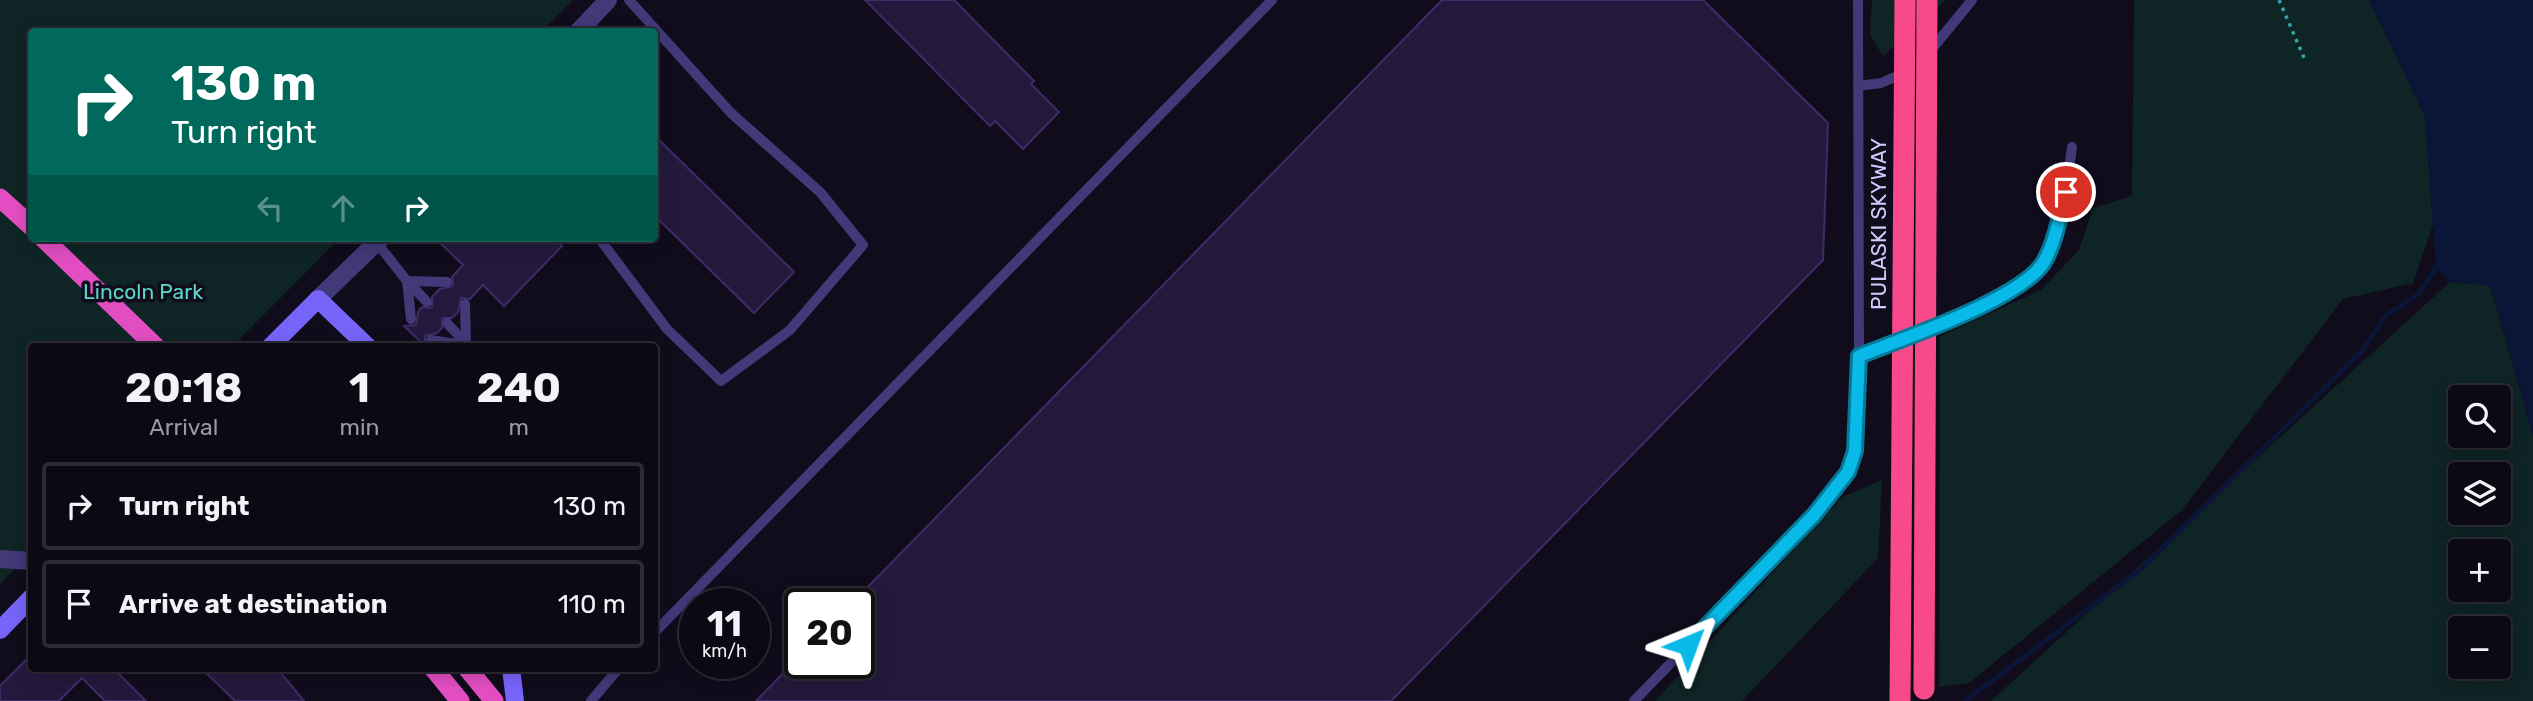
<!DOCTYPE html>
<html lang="en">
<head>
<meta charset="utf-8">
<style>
	body { margin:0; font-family:Rubik,sans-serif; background:#15121e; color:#f1f3f6; height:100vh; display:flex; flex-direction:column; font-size:26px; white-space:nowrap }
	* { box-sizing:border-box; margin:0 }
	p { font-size:23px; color:#9a9aa0 }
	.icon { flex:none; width:38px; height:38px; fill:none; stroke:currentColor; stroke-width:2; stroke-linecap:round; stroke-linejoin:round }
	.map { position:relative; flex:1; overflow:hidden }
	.drawer { position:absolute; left:28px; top:343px; width:630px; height:329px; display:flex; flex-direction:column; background:#0c0915; border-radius:7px; box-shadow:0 4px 18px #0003,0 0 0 2px #2c2a34 }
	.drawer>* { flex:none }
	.top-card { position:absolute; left:28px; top:28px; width:630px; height:214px; border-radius:7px; box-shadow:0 4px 18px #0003,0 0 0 2px #2c2a34; background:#00695c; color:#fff; overflow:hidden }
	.buttons { position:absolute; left:2448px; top:385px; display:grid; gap:14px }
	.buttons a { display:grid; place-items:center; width:63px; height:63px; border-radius:7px; background:#0c0915; box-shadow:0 4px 18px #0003,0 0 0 2px #2c2a34; font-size:35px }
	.speed { position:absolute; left:679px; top:588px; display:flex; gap:14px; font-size:35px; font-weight:700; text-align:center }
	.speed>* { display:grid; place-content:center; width:91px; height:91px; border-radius:50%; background:#0c0915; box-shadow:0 4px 18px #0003,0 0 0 2px #2c2a34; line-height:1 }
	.speed small { font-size:18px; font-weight:400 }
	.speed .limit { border:4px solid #111; border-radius:10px; background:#fff; color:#111 }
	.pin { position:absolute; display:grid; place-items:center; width:60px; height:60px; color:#fff; margin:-30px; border:4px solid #fff; border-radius:50%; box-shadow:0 2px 7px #0007 }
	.me { position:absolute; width:77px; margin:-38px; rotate:44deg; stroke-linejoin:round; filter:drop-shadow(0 0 5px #0008) }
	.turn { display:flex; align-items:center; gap:24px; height:147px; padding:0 28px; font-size:32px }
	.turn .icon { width:91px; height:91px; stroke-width:2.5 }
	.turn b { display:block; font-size:49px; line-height:60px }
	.lanes { display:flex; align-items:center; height:66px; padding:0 28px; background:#0003; justify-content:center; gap:35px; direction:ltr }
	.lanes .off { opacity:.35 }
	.eta { display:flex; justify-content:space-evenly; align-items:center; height:119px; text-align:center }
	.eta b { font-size:42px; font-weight:700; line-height:49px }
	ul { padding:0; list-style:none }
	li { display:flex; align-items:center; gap:21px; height:88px; margin:0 14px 10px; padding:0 14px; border:4px solid #2c2a34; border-radius:7px }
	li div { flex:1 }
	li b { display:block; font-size:26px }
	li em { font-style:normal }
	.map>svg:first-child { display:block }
	.green { fill:#0f2425; fill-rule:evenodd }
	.water { fill:#0a1537 }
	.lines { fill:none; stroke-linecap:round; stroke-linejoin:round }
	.stream { stroke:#0a1537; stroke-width:5 }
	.building { fill:#24193c; stroke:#3e2c67; stroke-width:2 }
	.path { stroke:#31a3a9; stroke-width:3.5; stroke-dasharray:3.5 5; stroke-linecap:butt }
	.service { stroke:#423979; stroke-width:10 }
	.minor { stroke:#423979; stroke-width:18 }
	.secondary { stroke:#7764f9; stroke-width:18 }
	.trunk { stroke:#e24ec1; stroke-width:19 }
	.motorway-bridge { stroke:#f8498a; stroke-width:21 }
	.route-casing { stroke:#067997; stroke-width:18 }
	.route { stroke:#09bae9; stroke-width:12 }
	.labels { text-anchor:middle; stroke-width:7; stroke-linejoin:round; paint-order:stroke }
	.street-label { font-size:21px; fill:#d4c9fd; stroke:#100c1c }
	.park-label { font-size:21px; fill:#59d9c6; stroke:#100c1c }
</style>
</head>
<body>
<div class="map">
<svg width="2533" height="701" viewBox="0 0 2533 701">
	<rect width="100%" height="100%" fill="#100c1c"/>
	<g class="green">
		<polygon points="0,0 573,0 542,31 32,32 32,238 340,238 233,346 32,346 31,552 0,584"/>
		<polygon points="1872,0 1946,0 1883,56 1870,35"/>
		<polygon points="2134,0 2369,0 2425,116 2433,225 2413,283 2343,299 2182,510 1969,683 1939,687 1940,336 2041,290 2079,250 2093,208 2132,196"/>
		<path d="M2450,282L2490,285L2533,436V701H1991ZM2460,397H2499V436H2460ZM2460,474H2499V513H2460ZM2460,551H2499V590H2460ZM2460,628H2499V667H2460Z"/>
		<polygon points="1882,480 1878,558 1742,701 1655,701 1842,497"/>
	</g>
	<polygon class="water" points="2369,0 2533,0 2533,436 2491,286 2450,282 2436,267 2425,116"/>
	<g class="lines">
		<polyline class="stream" points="1965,701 2141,569 2362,351 2384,317 2420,293 2436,267"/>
	</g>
	<g class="building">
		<polygon points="865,0 954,0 1034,81 1031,84 1059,112 1023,149 995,121 990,126"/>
		<polygon points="1442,0 1703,0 1828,123 1823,260 1391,701 756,701 793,663 859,663 859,596"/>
		<polygon points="654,135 794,272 754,313 654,215"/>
		<polygon points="435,238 554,238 562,246 504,306 483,285 470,299 461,298 458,312 452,318 442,318 442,328 437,333 425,336 425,346 404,326 416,325 418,312 422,307 432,308 432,297 440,289 453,286 452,277 463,265"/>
		<polygon points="32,654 32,668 113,668 146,701 105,701 82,678 59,701 0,701 0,686"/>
		<polygon points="201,668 277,668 304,701 235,701"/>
	</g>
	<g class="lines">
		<polyline class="path" points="2279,0 2305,60"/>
		<g class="service">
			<polyline points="1931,50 1972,0"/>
			<polyline points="1858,86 1881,83 1904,73"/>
			<polyline points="599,238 667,329 721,381 790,330 863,245 820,192 731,113 629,0"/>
			<polyline points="377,243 407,281 411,319"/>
			<polyline points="407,281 447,282"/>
			<polyline points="407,281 427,302"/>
			<polyline points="465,304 466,344"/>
			<polyline points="447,323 466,344"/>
			<polyline points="431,340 468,346"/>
			<path d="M1859,356C1903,338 2020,301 2044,262C2060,237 2068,177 2072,147"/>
			<polyline points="654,633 1272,0"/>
			<polyline points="591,701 619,668"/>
			<polyline points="1634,701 1814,515 1848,472 1855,451 1859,356 1858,0"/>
		</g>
		<g class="minor">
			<polyline points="578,32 608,0"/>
			<polyline points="318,299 381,238"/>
			<polyline points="0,559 32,561"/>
		</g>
		<g class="secondary">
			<polyline points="271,346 318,299 367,346"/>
			<polyline points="0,630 32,597"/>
			<polyline points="511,668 515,701"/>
		</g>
		<g class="trunk">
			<polyline points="0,198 32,227"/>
			<polyline points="43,238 155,346"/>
			<polyline points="433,668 460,701"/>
			<polyline points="467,668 494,701"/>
		</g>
		<g class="motorway-bridge">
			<polyline points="1924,689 1927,0"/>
			<polyline points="1900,701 1905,0"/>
		</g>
	</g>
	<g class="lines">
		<g class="route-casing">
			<path id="route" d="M1688,645L1814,515L1848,472L1855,451L1859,356C1901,339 2026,298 2045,260C2056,240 2060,214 2066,192"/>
		</g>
		<use href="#route" class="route"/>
	</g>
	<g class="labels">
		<g class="street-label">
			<text transform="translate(1879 224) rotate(-90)" y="7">PULASKI SKYWAY</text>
		</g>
		<g class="park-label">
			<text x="143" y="299">Lincoln Park</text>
		</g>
	</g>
</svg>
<div class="buttons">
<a><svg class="icon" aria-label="search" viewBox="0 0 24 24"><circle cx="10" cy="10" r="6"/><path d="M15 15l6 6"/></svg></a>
<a><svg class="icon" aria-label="layers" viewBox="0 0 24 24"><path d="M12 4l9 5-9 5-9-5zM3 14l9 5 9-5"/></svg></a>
<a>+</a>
<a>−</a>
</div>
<div class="speed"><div>11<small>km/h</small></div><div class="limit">20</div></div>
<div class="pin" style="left:2066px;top:192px;background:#d93025"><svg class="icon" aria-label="arrive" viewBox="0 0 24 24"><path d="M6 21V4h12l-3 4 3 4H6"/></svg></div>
<svg class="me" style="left:1688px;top:645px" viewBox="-20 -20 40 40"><path d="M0-17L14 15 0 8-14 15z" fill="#09bae9" stroke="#fff" stroke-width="4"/></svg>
<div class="top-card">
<div class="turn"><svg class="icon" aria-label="right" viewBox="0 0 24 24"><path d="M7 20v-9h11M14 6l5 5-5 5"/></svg><div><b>130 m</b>Turn right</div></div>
<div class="lanes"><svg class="icon off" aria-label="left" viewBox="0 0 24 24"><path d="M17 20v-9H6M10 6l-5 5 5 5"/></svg><svg class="icon off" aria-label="ahead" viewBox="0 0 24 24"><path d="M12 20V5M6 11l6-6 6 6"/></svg><svg class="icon" aria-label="right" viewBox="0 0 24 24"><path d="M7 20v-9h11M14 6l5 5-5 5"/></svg></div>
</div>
<section class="drawer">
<div class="eta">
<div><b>20:18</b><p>Arrival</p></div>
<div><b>1</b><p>min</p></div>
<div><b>240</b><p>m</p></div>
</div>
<ul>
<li><svg class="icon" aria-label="right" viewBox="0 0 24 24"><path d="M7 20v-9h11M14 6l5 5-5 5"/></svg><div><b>Turn right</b></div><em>130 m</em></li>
<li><svg class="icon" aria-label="arrive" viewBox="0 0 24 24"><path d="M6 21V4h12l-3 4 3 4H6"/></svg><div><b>Arrive at destination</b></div><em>110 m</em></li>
</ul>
</section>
</div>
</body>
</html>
